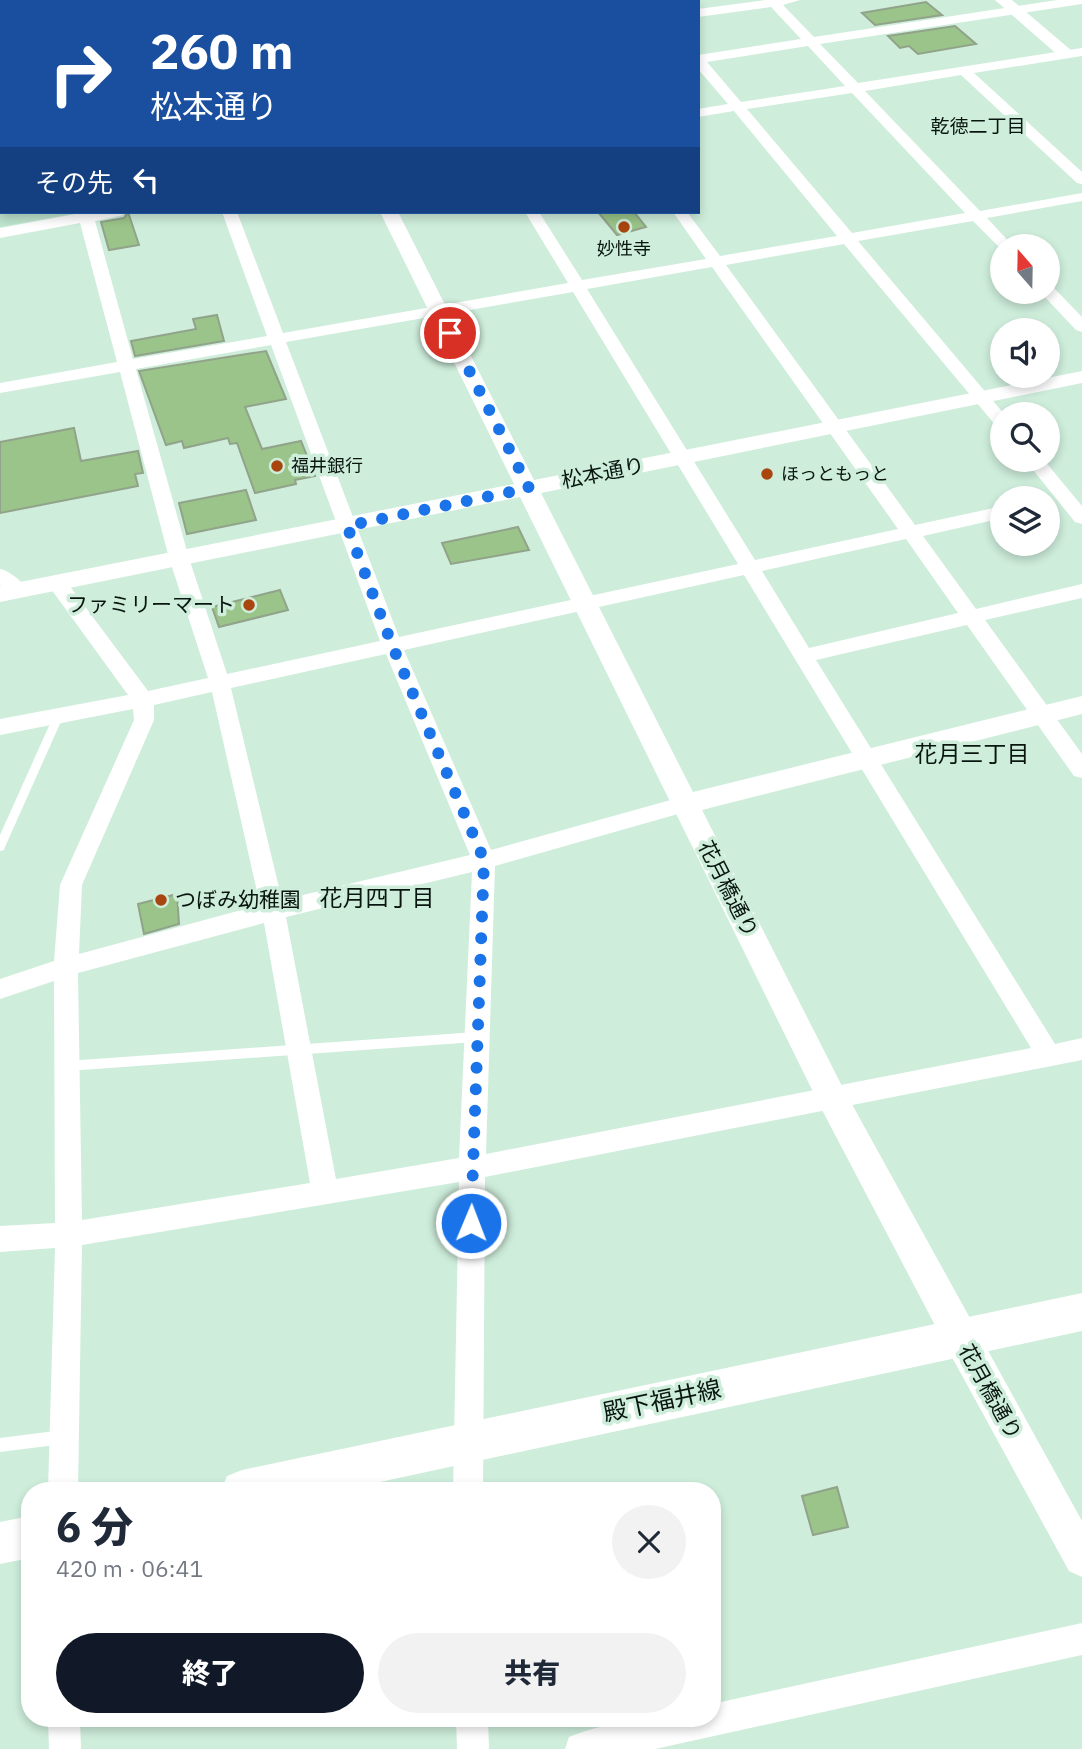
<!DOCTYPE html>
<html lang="ja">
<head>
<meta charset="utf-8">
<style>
	body { margin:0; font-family:"IBM Plex Sans","Noto Sans JP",sans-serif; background:#f2f2f3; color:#1f2937; height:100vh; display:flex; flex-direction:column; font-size:26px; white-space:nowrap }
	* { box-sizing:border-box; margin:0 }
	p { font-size:23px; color:#747a83 }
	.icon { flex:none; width:38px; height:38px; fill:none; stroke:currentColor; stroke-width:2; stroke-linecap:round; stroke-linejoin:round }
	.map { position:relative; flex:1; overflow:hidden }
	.panel { position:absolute; left:21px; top:1482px; width:700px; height:245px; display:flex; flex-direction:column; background:#fff; border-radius:28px; box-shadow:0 4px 10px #0003 }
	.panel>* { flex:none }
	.hud { position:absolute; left:0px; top:0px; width:700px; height:214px; box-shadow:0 4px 10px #0003; background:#1a4fa0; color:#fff; overflow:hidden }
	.needle { width:46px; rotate:340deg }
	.controls { position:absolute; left:990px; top:234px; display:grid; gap:14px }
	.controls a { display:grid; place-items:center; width:70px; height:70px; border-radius:50%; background:#fff; box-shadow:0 4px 10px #0003; font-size:35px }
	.pin { position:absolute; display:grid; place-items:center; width:60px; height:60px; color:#fff; margin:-30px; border:4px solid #fff; border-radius:50%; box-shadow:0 2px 7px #0007 }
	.me { position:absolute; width:77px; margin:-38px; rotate:1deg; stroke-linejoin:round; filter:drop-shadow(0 0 5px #0008) }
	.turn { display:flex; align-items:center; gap:24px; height:147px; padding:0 35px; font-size:32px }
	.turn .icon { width:91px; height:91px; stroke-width:2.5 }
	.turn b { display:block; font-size:49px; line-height:60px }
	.then { display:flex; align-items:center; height:66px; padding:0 35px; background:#0003; gap:14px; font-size:26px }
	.round { display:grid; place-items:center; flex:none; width:74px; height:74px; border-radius:37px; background:#f2f2f3 }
	.overview { display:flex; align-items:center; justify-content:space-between; height:119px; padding:0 35px }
	h1 { font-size:42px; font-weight:800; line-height:52px }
	.primary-button { display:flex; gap:14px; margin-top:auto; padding:14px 35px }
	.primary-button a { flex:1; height:80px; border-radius:42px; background:#111827; color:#fff; font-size:28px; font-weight:800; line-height:80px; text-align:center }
	.primary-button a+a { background:#f2f2f3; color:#1f2937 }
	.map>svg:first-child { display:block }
	.built { fill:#bde4cd }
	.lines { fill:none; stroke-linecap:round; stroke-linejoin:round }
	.river { fill:#65c6d2; fill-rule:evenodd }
	.building { fill:#9ac489; stroke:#91a38a; stroke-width:2 }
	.service { fill:#fff; fill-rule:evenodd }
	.minor { fill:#fff; fill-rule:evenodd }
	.tertiary { fill:#fff; fill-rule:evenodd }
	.secondary { fill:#fff; fill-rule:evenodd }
	.route { stroke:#1a73e8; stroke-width:12; stroke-dasharray:0 21.6 }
	.poi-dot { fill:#a9450f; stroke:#ceeddb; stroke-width:2.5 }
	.labels { text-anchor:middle; stroke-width:7; stroke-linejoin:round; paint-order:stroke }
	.far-poi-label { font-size:18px; fill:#09150f; stroke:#ceeddb; text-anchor:start }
	.far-neighbourhood-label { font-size:19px; fill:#09150f; stroke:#ceeddb }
	.street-label { font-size:21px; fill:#09150f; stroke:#ceeddb }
	.poi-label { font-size:21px; fill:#09150f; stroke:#ceeddb; text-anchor:end }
	.neighbourhood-label { font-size:23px; fill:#09150f; stroke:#ceeddb }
	.near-street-label { font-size:24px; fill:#09150f; stroke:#ceeddb }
</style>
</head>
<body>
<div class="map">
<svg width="1082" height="1749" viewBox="0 0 1082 1749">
	<rect width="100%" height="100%" fill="#ceeddb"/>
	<polygon class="built" points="0,28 2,212 82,212 0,227"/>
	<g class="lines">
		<g class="river">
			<polygon points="472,0 507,0 471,2"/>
			<rect x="0" y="10" width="2" height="14"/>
		</g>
	</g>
	<g class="building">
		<polygon points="926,2 942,15 875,25 862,13"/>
		<polygon points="955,26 976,44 918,54 909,46 900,48 888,36"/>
		<polygon points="128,212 139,245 109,250 101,222 124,218"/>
		<polygon points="598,212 634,212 646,227 617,235"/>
		<polygon points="217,315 224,341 135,356 131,341 196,329 193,319"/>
		<polygon points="266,351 286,399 245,407 262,449 301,441 315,476 295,480 296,484 255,493 237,443 230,444 228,438 184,448 182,441 166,445 139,371"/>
		<polygon points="74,428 81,461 138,451 143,473 135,474 138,486 0,513 0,442"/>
		<polygon points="246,490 256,520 187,534 179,503"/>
		<polygon points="518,527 529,550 451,564 442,543"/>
		<polygon points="280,590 288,610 219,627 212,607"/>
		<polygon points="177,894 179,924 144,934 138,904"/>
		<polygon points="837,1487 848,1527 813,1535 802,1496"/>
	</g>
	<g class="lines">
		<g class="service">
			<polygon points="105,0 111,0 110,2 103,2"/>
			<polygon points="58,713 63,717 5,847 4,850 0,851 0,835 53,717"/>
			<polygon points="476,1032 480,1034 482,1037 480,1040 476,1042 67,1071 63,1070 61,1066 63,1062 67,1061"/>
			<polygon points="63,1430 68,1432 70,1437 68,1442 63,1444 0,1452 0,1438"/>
		</g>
		<g class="minor">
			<rect x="152" y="0" width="12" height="2"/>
			<polygon points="212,0 285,0 211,2"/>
			<polygon points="396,0 409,0 410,2 397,2"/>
			<polygon points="535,0 552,0 534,2"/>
			<polygon points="645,0 657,0 658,2 646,2"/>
			<path d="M765,0H800L783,5L814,37L1057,0H1082V4L820,44L858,83L1082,48V56L974,73L1082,172V184L1077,183L961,75L865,91L980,211L1082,193V201L987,218L1014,247H1003V251L973,221L858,241L1005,415H1003V428L997,427L844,244L726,265L915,525L1003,506V518L923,536L976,609L1082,584V598L985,620L1082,754V778L1074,776L967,625L816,660L1055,1044L1082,1038V1060L485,1177L483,1491H453L459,1182L82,1245L78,1491H48L55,1248L0,1252V1226L55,1223L54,981L0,999V979L54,961L60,885L134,720L133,709L0,735V719L128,695L46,582L49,577H63L148,691L208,678L169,558L120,372L0,393V383L117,362L80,223L0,238V228L86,212H125L123,215L95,221L133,359L267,336L222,212H237L283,333L568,283L525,212H539L582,280L706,259L673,212H687L720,256L837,236L734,111L698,117V109L728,104L698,69V55L801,39L771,7L698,17V9ZM808,46L845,86L741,102L707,62ZM852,93L965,213L852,233L747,109ZM712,267L898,529L755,560L587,289ZM573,292L738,564L399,637L286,342ZM271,345L380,641L227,674L189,558L136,369ZM906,539L958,613L809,648L762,571ZM744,575L1031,1048L486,1154L495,866L685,812L693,810L696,804L693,798L685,796L491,850L404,650ZM386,654L470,855L282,900L231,688ZM212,692L260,905L79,954L82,885L154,720V705ZM472,872L459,1158L336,1179L286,917ZM264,923L310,1183L82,1220L78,973Z"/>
			<rect x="0" y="22" width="2" height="8"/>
			<polygon points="1048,286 1054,288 1082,317 1082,332 1076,330 1042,294 1041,292 1048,292"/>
			<polygon points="1025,460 1044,460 1082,506 1082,524 1075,522"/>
			<path d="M0,569C10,571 22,581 28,590L25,595H11L0,585Z"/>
			<path d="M1082,1623V1655L655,1749H565L569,1737C615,1718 664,1718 712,1718V1704Z"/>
			<polygon points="48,1718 80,1718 81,1749 49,1749"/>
			<polygon points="456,1718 488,1718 489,1749 457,1749"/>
		</g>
		<g class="tertiary">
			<polygon points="278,0 294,0 295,2 279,2"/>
			<polygon points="995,0 1012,0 1072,51 1074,54 1072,57 1060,57"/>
			<polygon points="380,212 398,212 534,480 1082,371 1082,383 541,493 693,792 1082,696 1082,714 702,810 843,1088 1082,1521 1082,1577 1069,1571 948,1350 821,1108 520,497 0,602 0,586 514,484"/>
		</g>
		<g class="secondary">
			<polygon points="1082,1293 1082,1331 338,1491 221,1491 227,1476 242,1470"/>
			<polygon points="30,1516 30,1558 0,1564 0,1522"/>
		</g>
	</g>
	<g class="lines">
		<polyline class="route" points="450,333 529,488 347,526 392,645 484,860 471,1223"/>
	</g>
	<g class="poi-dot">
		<circle cx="624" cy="227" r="7"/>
		<circle cx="277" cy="466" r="7"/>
		<circle cx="767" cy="474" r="7"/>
		<circle cx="249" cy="605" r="7"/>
		<circle cx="161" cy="900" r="7"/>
	</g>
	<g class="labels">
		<g class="far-poi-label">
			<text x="624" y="255" text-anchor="middle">妙性寺</text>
			<text x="291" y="472">福井銀行</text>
			<text x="781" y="480">ほっともっと</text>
		</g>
		<g class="far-neighbourhood-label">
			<text x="978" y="133">乾徳二丁目</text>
		</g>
		<g class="street-label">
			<text transform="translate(603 473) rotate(-11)" y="7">松本通り</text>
			<text transform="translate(728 889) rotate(63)" y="7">花月橋通り</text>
			<text transform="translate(990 1392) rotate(61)" y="7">花月橋通り</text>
		</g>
		<g class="poi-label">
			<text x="235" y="612">ファミリーマート</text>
			<text x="175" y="907" text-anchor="start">つぼみ幼稚園</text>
		</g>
		<g class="neighbourhood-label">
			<text x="972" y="762">花月三丁目</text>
			<text x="377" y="906">花月四丁目</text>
		</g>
		<g class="near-street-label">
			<text transform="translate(662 1401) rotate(-12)" y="8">殿下福井線</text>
		</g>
	</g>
</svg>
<div class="controls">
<a><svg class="needle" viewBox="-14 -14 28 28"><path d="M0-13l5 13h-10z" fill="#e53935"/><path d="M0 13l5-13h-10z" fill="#747a83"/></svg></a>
<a><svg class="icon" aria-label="sound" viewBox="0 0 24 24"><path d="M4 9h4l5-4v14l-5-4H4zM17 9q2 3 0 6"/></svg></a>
<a><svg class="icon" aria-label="search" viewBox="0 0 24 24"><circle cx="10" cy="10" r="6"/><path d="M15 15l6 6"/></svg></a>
<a><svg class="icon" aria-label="layers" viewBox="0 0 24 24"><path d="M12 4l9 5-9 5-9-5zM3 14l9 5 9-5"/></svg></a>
</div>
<div class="pin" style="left:450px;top:333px;background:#d93025"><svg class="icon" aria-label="arrive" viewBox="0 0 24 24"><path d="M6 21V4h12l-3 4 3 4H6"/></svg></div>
<svg class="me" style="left:471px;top:1223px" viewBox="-20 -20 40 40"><circle r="17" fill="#1a73e8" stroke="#fff" stroke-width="3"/><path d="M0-11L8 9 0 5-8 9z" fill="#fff"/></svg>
<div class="hud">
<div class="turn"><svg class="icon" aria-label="right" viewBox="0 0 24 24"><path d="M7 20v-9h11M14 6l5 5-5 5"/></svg><div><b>260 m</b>松本通り</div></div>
<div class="then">その先<svg class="icon" aria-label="left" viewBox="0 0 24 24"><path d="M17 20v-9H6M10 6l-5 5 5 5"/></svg></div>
</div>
<section class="panel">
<div class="overview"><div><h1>6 分</h1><p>420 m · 06:41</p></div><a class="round"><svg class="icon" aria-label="close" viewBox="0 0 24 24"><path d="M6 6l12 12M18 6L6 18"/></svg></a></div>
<div class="primary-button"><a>終了</a><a>共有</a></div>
</section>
</div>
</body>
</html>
